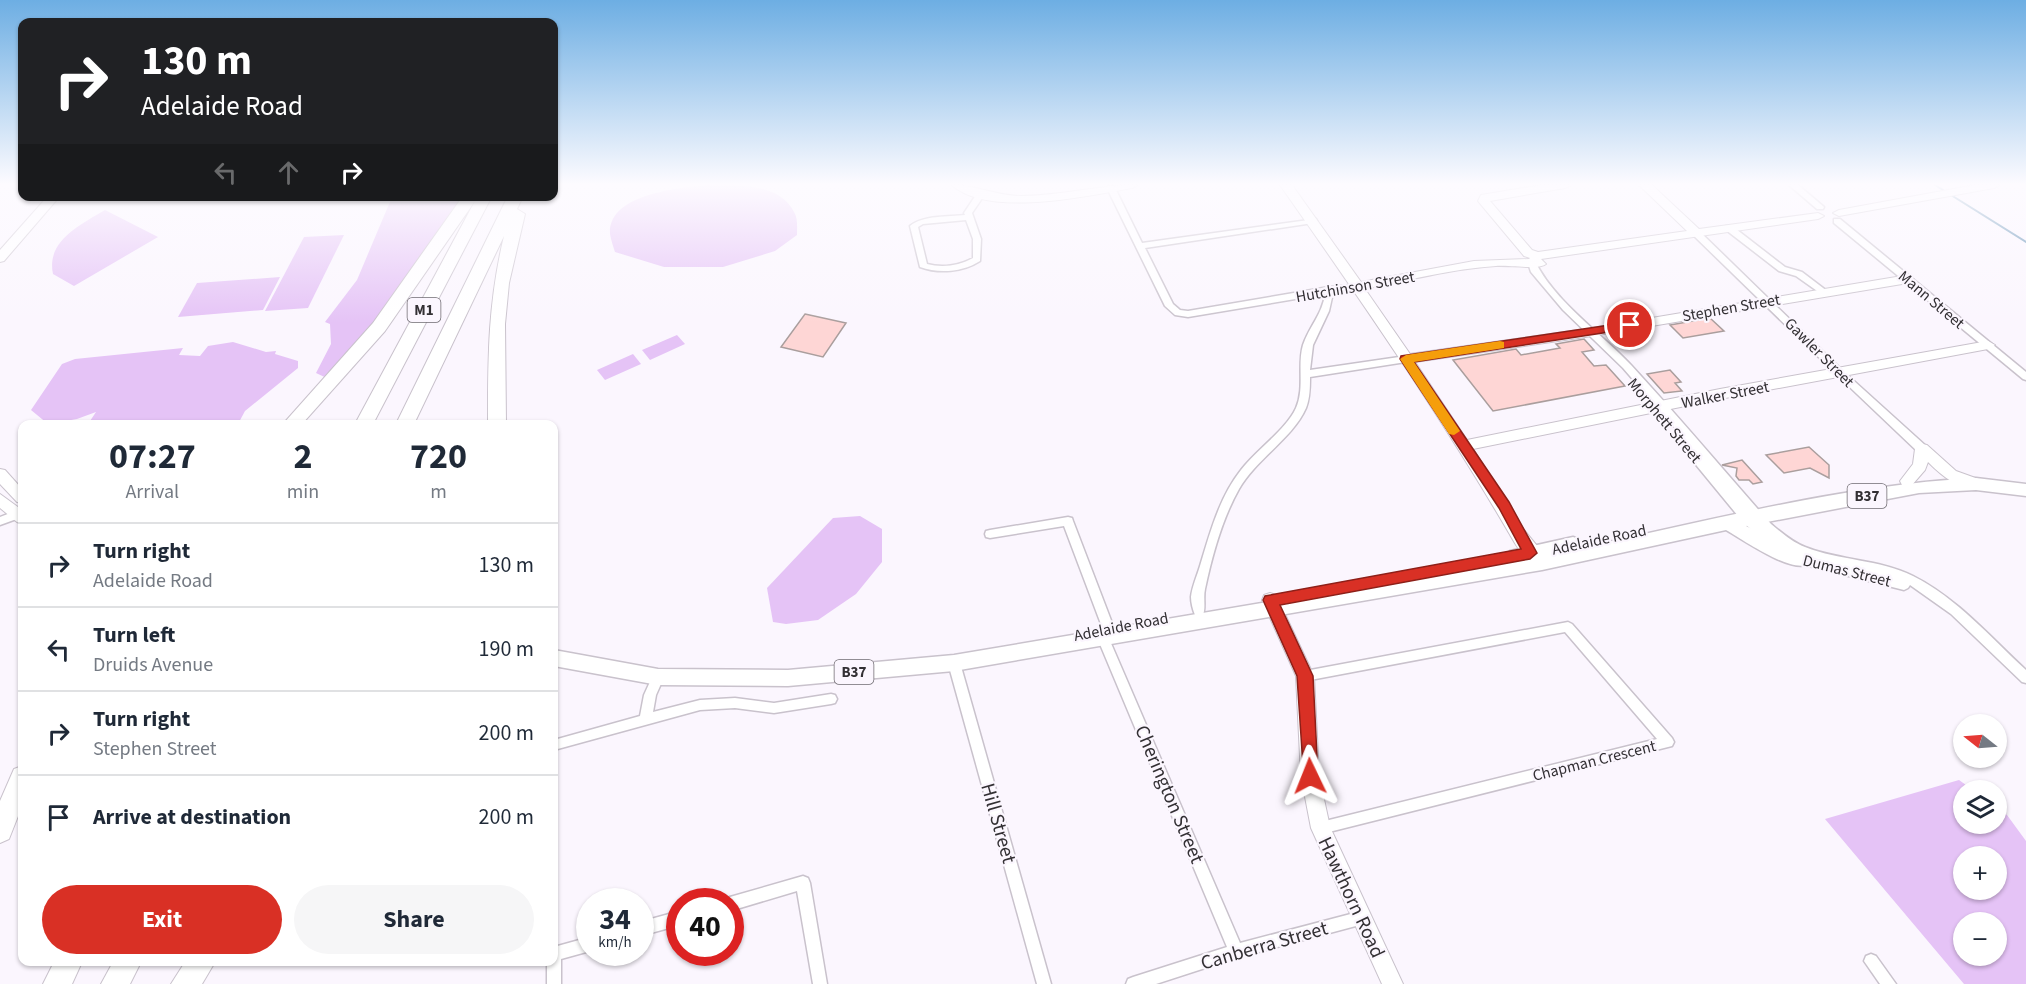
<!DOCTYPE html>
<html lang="en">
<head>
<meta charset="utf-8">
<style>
	body { margin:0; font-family:"Source Sans 3",sans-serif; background:#f6f6f7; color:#1f2937; height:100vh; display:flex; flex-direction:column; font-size:22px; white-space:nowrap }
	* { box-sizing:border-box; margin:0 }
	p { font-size:20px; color:#747a83 }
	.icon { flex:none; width:33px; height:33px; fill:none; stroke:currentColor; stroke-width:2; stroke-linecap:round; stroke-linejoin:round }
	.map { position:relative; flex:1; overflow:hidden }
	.side { position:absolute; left:18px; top:420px; width:540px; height:546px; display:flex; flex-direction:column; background:#fff; border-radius:12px; box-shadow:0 2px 4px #0004 }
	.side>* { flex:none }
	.top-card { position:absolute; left:18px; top:18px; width:540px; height:183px; border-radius:12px; box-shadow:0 2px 4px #0004; background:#202124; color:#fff; overflow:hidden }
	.needle { width:39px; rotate:287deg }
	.tools { position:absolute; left:1953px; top:714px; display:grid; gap:12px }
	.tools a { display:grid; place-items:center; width:54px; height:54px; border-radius:50%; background:#fff; box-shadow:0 2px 4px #0004; font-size:30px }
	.speed { position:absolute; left:576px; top:888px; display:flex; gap:12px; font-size:30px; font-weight:700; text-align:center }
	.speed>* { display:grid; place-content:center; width:78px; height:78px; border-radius:50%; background:#fff; box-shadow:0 2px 4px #0004; line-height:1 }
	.speed small { font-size:15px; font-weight:400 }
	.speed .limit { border:9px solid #d22; background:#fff; color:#111 }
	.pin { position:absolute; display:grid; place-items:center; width:51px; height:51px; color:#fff; margin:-26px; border:3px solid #fff; border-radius:50%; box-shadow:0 2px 6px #0007 }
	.me { position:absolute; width:66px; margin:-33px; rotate:358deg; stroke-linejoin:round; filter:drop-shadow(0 0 4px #0008) }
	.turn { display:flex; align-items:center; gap:21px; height:126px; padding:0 24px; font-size:27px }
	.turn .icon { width:78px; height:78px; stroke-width:2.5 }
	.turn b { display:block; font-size:42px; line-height:51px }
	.lanes { display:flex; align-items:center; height:57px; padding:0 24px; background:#0003; justify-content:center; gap:30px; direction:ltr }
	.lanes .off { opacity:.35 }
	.eta { display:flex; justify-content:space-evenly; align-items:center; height:102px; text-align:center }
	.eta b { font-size:36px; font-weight:700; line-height:42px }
	.cta { display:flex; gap:12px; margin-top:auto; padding:12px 24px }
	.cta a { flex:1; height:69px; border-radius:36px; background:#d93025; color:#fff; font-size:24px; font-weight:700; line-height:69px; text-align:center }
	.cta a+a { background:#f6f6f7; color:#1f2937 }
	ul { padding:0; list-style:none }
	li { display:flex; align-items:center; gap:18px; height:84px; padding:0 24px; border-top:2px solid #e0e1e3 }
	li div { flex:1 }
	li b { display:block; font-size:22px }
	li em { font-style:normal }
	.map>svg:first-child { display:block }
	.green { fill:#e5c3f6; fill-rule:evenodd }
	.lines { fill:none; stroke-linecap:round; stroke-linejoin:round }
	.stream { stroke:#4c81aa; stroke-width:2 }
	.building { fill:#fed6d5; stroke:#aa9e9d; stroke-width:1.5 }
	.street-casing { stroke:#c9c2cc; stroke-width:3 }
	.secondary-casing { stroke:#c9c2cc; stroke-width:2 }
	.primary-casing { stroke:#c9c2cc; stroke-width:3 }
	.highway-casing { stroke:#c9c2cc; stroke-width:2 }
	.street { fill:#fff; fill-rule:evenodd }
	.secondary { fill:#fff; fill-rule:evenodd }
	.primary { fill:#fff; fill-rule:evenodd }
	.highway { fill:#fff; fill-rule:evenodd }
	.route { fill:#d93025; stroke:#8d1f18; stroke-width:1.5 }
	.slow { fill:#f59e0b }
	.labels { text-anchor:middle; stroke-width:4.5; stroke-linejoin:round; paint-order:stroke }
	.shield { fill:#fbf6fe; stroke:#6f6b71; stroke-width:1.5 }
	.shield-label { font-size:15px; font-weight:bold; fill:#333034 }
	.street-label { font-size:16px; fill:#333034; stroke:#fbf6fe }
	.near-street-label { font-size:20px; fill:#333034; stroke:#fbf6fe }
</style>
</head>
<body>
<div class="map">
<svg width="2026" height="984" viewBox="0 0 2026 984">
	<rect width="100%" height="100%" fill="#fbf6fe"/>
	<g class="green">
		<path d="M708,185C737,186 779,182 794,212C798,218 797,228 797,235L775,251L723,267H664L615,252C613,246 611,240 610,234C608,193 681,188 708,185Z"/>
		<polygon points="392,197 471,197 333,381 316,373 331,344 330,324 325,322 357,280"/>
		<path d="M105,210L158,237L74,286L53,274C46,241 80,225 105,210Z"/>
		<polygon points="344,235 308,308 265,311 304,237"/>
		<polygon points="280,277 263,310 178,317 197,283"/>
		<polygon points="677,335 685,344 650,360 642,350"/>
		<polygon points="233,342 266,352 276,351 275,354 298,361 298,368 245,411 238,424 88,424 96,412 77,419 48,424 31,410 62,364 75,359 183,348 179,355 200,356 208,346"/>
		<polygon points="633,354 641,364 605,380 597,370"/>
		<polygon points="860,516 882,529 882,562 856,594 818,620 786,624 773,622 767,588 833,518"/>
		<path d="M1959,780L1973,790H1964V824H1996L1997,808L2007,815L2026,841V984H1964L1825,819ZM1964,856H1996V890H1964ZM1964,922H1996V956H1964Z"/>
	</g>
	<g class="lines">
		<polyline class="stream" points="1935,185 2026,242"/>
	</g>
	<g class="building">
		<polygon points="805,314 846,323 823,357 781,347"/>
		<polygon points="1710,318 1724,331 1683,338 1670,325"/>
		<polygon points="1584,339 1594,350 1582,352 1594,366 1606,365 1625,386 1493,411 1453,360 1516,349 1521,355 1560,348 1556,344"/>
		<polygon points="1670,370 1681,382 1675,383 1682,391 1664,393 1647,374"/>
		<polygon points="1809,447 1829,465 1829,478 1810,468 1784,473 1766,455"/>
		<polygon points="1742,460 1762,482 1753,484 1749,480 1739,480 1736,476 1737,468 1722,465"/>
	</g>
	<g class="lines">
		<g class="street-casing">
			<g id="street">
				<polygon points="1789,185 1798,185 1824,207 1823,209 1817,209"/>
				<path d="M1108,186H1114L1115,188L1142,243L1316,219L1317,221L1313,223L1145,248L1173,304L1180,310L1188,311L1329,287L1362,284V288L1333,293L1329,311L1313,345L1310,370L1406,356L1411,359L1406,362L1310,377C1310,387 1310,398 1306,408C1293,438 1256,459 1239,489C1222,519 1212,556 1205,589C1203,598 1206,607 1203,615L1199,617L1195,615C1193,610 1191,603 1191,597C1192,587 1197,576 1200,566C1210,533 1219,498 1241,470C1256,450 1286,430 1296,408C1305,388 1297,365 1303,345C1309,327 1323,313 1325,294L1188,317L1175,315L1165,306L1107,188Z"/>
				<path d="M978,192H981L985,194L972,213L981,239L980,261C963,272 939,274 920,267L910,226C923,215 948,217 965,215L964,213ZM966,220L973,239V258C959,266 942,268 927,264L918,227L923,224Z"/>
				<polygon points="1834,219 1840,219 2026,372 2026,380 2023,379 1834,223"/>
				<polygon points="1726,226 1732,226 1785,267 1802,272 1827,291 1823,294 1820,293 1796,276 1779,271 1726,230"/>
				<polygon points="1692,230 1698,230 1843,371 1926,446 1927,449 1926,452 1918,452 1837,375 1692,234"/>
				<path d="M1532,260L1535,261C1553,300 1602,334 1631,365C1679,417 1724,471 1771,524C1782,533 1792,542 1805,547C1840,561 1879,559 1913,576C1957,598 1990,637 2026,670V683L2022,682L1951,614L1910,585L1908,588L1904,590L1797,563L1793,562L1791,559L1793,556L1797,555L1810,558L1796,553L1777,542L1776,545H1768L1743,522L1683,449L1682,446L1683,443L1687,442L1623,368L1563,310L1531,272L1528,263Z"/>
				<polygon points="18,510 22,511 22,517 0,525 0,517"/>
				<polygon points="1068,517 1072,518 1073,521 1117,636 1115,639 1110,641 1240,943 1362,911 1367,913 1369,918 1367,923 1236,958 1156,984 1126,984 1128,979 1133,977 1227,947 1097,637 1099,634 1104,632 1064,526 990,538 986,537 985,534 986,531 990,530"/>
				<polygon points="1568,622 1572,624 1672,738 1674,742 1672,746 1321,834 1316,832 1314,828 1316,824 1321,822 1657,739 1565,632 1305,681 1301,680 1299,676 1301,672 1305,671"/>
				<polygon points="954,658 958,659 960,663 1051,984 1037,984 948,663 950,659"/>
				<polygon points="658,672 662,673 664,677 656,695 653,712 700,700 735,698 774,703 831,694 835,695 837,699 835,703 831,704 774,713 735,708 700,710 554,750 554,740 640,716 644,695 654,673"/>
				<polygon points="803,876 808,878 810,883 827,984 813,984 797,891 730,911 730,902 724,902 725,899 730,897"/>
				<polygon points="680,911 680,925 640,936 640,922"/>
				<polygon points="590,937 590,951 561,959 561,984 547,984 547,962 554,962 554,947"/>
				<polygon points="1871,954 1876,956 1896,984 1880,984 1864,961 1866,956"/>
			</g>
		</g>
		<g class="secondary-casing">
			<g id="secondary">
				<path d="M952,185C976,185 997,196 1021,196C1060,196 1098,185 1138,185L1132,188C1088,196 988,218 952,185Z"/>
				<path d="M1280,185H1292L1361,282L1474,261L1529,259L1530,258L1524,256L1478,201L1481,195L1542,185H1571L1565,188L1490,201L1532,250L1538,252L1687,231L1639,185H1652L1699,229L1818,213L1824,216L1818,219L1541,259L1546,264C1539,270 1507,265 1496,266C1452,269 1409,280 1365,289L1410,354L1592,328L1908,275L1914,279L1908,283L1592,336L1415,362L1467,440L1720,389L1988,341L1995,345L1988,349L1720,399L1473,449L1524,530L1547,558L1549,562L1547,566C1530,572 1516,545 1509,533C1439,413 1360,299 1280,185Z"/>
				<polygon points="1975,185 2000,185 1994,188 1839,216 1833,213 1839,210"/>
				<polygon points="48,196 60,196 4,261 0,262 0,250"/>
				<path d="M1922,444L1927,445L1956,471L1981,480L1983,484L1981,488C1963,494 1940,474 1928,462L1925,470L1912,485H1902L1900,481L1913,464L1915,449Z"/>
				<polygon points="0,469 5,470 22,489 22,503 17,502 0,484"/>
				<polygon points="0,494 22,510 22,524 17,522 0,508"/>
				<polygon points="1270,593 1276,595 1314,676 1319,776 1330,827 1403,984 1382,984 1311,828 1301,776 1296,676 1262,600 1264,595"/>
			</g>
		</g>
		<g class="primary-casing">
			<path id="primary" d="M1976,478L2026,484V496L1976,490L1919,493L1746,526L1806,555L1809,560L1806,565C1788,571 1743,540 1726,530L1542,570L954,671L788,686L658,685L554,666V650L658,669L788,670L954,655L1511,561L1507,556L1510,551L1573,537L1579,539L1582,544L1579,548C1710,521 1842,485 1976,478Z"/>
		</g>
		<g class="highway-casing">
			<g id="highway">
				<polygon points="463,196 492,196 373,424 355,424 475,201 385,331 302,424 283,424 373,323"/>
				<path d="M508,196H523L517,209L525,214L509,283L505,324L506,424H488C488,356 488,303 504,236L414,424H396Z"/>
				<polygon points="22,766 22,806 9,839 0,843 0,801 14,769"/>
				<polygon points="54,962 82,962 72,984 43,984"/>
				<polygon points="113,962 141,962 130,984 101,984"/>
				<polygon points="185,962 215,962 202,984 171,984"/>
			</g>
		</g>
		<use href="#street" class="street"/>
		<use href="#secondary" class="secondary"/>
		<use href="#primary" class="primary"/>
		<use href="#highway" class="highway"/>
	</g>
	<linearGradient id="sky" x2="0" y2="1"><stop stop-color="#6daee3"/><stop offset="0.57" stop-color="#fdfbff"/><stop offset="1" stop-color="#fdfbff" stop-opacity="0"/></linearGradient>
	<rect width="2026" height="323" fill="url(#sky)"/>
	<polygon class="route" points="1630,322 1635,323 1635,328 1414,362 1509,502 1537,553 1530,559 1280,605 1313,676 1318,776 1316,781 1310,783 1304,781 1297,676 1263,600 1265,596 1521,549 1499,508 1400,359 1401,356"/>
	<polygon class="slow" points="1500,341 1504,342 1504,348 1414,362 1460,431 1454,435 1449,434 1400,359 1406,355"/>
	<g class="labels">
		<g class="shield">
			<rect x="407.5" y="298" width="33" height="24" rx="4.5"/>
			<rect x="1847.5" y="484" width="39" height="24" rx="4.5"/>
			<rect x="834.5" y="660" width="39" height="24" rx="4.5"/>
		</g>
		<g class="shield-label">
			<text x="424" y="315">M1</text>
			<text x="1867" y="501">B37</text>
			<text x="854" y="677">B37</text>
		</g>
		<g class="street-label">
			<text transform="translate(1355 286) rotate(-10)" y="6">Hutchinson Street</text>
			<text transform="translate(1932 299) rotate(40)" y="6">Mann Street</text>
			<text transform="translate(1731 307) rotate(-10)" y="6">Stephen Street</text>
			<text transform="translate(1820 352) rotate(45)" y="6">Gawler Street</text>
			<text transform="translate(1725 394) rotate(-11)" y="6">Walker Street</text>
			<text transform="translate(1665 420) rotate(50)" y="6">Morphett Street</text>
			<text transform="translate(1599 539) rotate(-12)" y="6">Adelaide Road</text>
			<text transform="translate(1847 570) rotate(14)" y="6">Dumas Street</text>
			<text transform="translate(1121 626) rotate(-11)" y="6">Adelaide Road</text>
			<text transform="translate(1594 760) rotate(-14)" y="6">Chapman Crescent</text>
		</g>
		<g class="near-street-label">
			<text transform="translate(1170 794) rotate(67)" y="7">Cherington Street</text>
			<text transform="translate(999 823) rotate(74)" y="7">Hill Street</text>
			<text transform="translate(1352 897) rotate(65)" y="7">Hawthorn Road</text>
			<text transform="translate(1264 945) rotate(-16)" y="7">Canberra Street</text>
		</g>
	</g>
</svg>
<div class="tools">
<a><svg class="needle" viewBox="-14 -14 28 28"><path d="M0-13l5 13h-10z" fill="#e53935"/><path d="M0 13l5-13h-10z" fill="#747a83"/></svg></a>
<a><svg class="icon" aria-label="layers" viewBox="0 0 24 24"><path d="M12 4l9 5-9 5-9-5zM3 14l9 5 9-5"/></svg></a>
<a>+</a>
<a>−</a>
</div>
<div class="speed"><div>34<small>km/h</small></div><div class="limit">40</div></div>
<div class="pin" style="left:1630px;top:325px;background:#d93025"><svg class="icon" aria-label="arrive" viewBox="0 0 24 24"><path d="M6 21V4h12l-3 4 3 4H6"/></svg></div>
<svg class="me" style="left:1310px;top:776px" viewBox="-20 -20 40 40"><path d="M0-17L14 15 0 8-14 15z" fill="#d93025" stroke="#fff" stroke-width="4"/></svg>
<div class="top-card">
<div class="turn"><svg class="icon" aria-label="right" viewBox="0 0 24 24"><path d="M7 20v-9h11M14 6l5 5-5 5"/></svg><div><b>130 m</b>Adelaide Road</div></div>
<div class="lanes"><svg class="icon off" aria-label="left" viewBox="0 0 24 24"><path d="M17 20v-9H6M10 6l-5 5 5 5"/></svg><svg class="icon off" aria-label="ahead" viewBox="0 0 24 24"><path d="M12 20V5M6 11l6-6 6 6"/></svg><svg class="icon" aria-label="right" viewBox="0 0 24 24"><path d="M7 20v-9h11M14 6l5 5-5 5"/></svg></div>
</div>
<section class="side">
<div class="eta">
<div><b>07:27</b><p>Arrival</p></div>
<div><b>2</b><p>min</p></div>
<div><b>720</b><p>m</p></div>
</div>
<ul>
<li><svg class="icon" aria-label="right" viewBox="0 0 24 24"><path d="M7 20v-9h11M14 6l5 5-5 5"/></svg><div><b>Turn right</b><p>Adelaide Road</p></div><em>130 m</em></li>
<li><svg class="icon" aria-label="left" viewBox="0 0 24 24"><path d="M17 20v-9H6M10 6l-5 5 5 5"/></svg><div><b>Turn left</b><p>Druids Avenue</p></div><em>190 m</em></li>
<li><svg class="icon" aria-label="right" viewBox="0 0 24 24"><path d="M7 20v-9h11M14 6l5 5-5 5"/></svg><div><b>Turn right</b><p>Stephen Street</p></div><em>200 m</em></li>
<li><svg class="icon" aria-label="arrive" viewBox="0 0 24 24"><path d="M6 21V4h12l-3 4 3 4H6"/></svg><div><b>Arrive at destination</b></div><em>200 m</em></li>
</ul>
<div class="cta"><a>Exit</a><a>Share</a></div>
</section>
</div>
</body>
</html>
